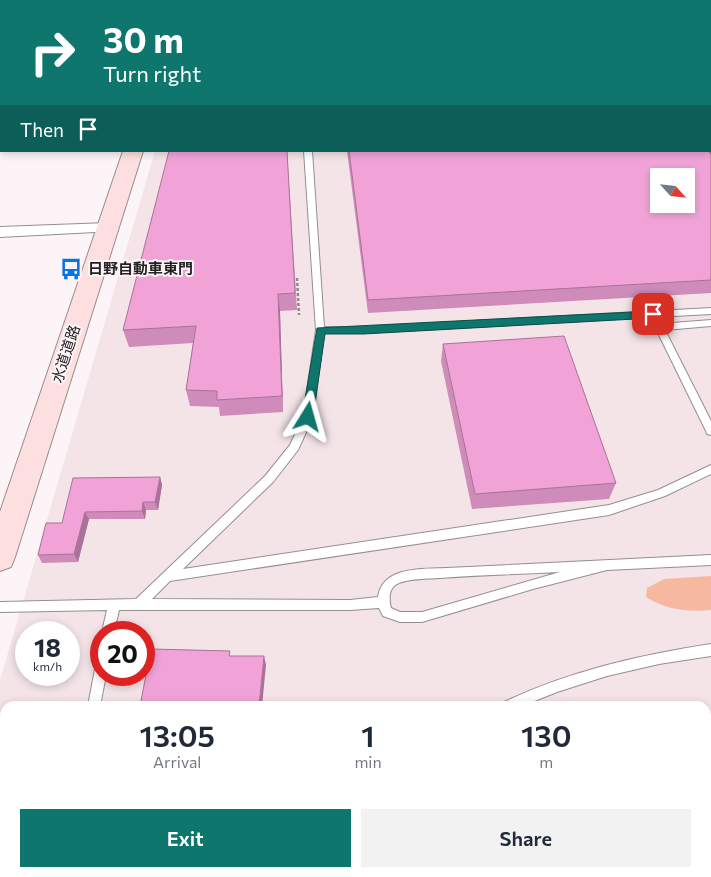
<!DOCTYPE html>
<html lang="en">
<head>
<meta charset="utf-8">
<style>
	body { margin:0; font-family:Commissioner,"Noto Sans JP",sans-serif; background:#f2f2f3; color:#1f2937; height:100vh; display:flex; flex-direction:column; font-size:19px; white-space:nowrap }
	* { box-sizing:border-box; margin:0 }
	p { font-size:16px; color:#747a83 }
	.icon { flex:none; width:28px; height:28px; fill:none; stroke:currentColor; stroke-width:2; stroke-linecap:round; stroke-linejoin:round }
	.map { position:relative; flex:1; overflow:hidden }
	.details { position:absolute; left:0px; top:701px; width:711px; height:176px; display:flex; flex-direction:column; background:#fff; border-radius:15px 15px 0 0; box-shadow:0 2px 8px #0003 }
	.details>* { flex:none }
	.guide { position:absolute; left:0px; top:0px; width:711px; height:152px; box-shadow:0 2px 8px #0003; background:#0f766e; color:#fff; overflow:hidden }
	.needle { width:32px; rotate:117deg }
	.fabs { position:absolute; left:650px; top:168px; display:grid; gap:10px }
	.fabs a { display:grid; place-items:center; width:45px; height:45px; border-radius:0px; background:#fff; box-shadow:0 2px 8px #0003; font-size:25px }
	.speed { position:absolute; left:15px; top:621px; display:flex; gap:10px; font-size:25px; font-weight:700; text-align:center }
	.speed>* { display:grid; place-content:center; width:65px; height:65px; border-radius:50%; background:#fff; box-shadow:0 2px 8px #0003; line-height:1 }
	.speed small { font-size:12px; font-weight:400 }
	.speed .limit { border:8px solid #d22; background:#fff; color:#111 }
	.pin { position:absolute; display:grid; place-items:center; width:42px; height:42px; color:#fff; margin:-21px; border-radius:10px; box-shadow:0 2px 8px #0006 }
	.me { position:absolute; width:55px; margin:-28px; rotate:8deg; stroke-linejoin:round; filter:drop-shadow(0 0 4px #0008) }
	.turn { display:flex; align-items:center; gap:18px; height:105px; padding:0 20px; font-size:22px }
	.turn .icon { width:65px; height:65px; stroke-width:2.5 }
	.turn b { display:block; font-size:35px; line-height:42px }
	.then { display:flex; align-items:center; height:48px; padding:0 20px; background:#0003; gap:10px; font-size:19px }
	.eta { display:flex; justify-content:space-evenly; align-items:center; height:85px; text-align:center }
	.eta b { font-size:30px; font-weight:600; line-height:35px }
	.action { display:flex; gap:10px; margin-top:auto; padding:10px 20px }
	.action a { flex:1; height:58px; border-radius:0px; background:#0f766e; color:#fff; font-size:20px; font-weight:600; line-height:58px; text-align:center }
	.action a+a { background:#f2f2f3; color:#1f2937 }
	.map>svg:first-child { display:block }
	.built { fill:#f4e4e8; fill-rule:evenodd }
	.green { fill:#f6b89f }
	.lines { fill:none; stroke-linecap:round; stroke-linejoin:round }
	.lane-casing { stroke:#958e90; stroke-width:2 }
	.street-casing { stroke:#958e90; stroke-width:2 }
	.secondary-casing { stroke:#958e90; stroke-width:2 }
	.path { stroke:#8f8a8b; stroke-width:2.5; stroke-dasharray:3 2; stroke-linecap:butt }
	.lane { fill:#fff; fill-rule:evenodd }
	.street { fill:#fff; fill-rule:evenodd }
	.secondary { fill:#fddfdf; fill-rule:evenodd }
	.wall { fill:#cf8cba }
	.shaded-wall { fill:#a97297 }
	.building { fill:#f1a3d8; stroke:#a97297; fill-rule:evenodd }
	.route { fill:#0f766e; stroke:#0a4d48 }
	.labels { text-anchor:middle; stroke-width:4; stroke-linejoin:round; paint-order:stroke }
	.poi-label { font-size:15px; font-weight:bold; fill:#242222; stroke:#fcf4f6; text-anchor:start }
	.street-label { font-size:15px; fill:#242222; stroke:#fcf4f6 }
</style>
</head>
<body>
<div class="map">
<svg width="711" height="877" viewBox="0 0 711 877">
	<rect width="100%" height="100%" fill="#fcf4f6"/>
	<path class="built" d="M199,0H711V877H0V680L155,151H710V1ZM659,176H686V204H659ZM26,632H69V675H26ZM101,632H144V675H101ZM5,706H706V872H5Z"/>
	<path class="green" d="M711,576V610C688,612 666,610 646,597L647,588L664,579Z"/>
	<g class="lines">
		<g class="lane-casing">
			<g id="lane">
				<rect x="292" y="0" width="6" height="1"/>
				<rect x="0" y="20" width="1" height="4"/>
				<path d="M304,151H312L324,327H363L711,308V314L363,333H324L313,417L298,450L273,482L183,569L609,505L658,490L711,465V474L665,496L609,515L170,581L152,599L350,600L378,597C382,566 423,569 447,568L711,555V565L607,570L533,589L422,622H400L383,616L379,608L350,610H119L114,632H102L107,610L0,612V602L136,599L265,476L290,445L303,417L316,330ZM560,572L422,612H400L391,608C389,600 388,589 397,584C409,578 427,579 440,578C480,575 520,574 560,572Z"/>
				<polygon points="711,320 711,326 665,330 711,421 711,435 707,434 706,431 655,327 659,324"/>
				<path d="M711,644V656L659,664L607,676L557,692L522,706H502L504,702C570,671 639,655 711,644Z"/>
				<polygon points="101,663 101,675 106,675 100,706 88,706 95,669 97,665"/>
				<polygon points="50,872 64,872 62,877 48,877"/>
				<polygon points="288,872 303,872 301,877 286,877"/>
			</g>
		</g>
		<g class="street-casing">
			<g id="street">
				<polygon points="1,47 1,56 0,57 0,48"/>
				<rect x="0" y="63" width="1" height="8"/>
				<rect x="0" y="78" width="1" height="8"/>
				<polygon points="108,223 114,225 116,228 114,231 0,237 0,227"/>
			</g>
		</g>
		<g class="secondary-casing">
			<g id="secondary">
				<rect x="174" y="0" width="16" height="1"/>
				<polygon points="123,151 143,151 15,557 11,567 0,571 0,512"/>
			</g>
		</g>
		<polyline class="path" points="297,278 299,315"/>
		<use href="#lane" class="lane"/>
		<use href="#street" class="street"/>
		<use href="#secondary" class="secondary"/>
	</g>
	<g class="wall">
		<polygon points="320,0 711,0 711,293 368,313 347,151 710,151 710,1 320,1"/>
		<polygon points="287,151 297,310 280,311 283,412 220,416 219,407 190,406 186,390 193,343 129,347 123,330"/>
		<polygon points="443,344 616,483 609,499 472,509 441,361"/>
		<polygon points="160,477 162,485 158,510 146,510 145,519 89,519 78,562 42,563 38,555 62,523"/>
		<polygon points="706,760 711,760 711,848 706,849"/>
	</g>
	<g class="shaded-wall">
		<polygon points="278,294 280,311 283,412 282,396"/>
		<polygon points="160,477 162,485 158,510 155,502"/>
		<polygon points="143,502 146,510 145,519 142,511"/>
		<polygon points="85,512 89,519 78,562 74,554"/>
		<polygon points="264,656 266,665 262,706 259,706"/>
		<polygon points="16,872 26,872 25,877 15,877"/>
	</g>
	<g class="building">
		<polygon points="0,0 49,0 49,1 27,1 27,0 1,1 0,2"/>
		<polygon points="222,0 280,0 280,1 217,1"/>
		<path d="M321,0H711V152H709L711,155V280L368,300L349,151H710V1H321ZM659,176H686V204H659Z"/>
		<polygon points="169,151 287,151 295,293 278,294 282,396 217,400 217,391 186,390 196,326 123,330"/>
		<polygon points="564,336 616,483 475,494 443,344"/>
		<polygon points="160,477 155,502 143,502 142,511 85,512 74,554 38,555 46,523 62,523 73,478"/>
		<polygon points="151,649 230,651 229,656 264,656 259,706 140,706"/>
		<polygon points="0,735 5,735 5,872 16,872 15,877 0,877"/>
		<polygon points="706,760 711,760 711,843 706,844"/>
	</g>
	<polygon class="route" points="653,311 658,314 653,318 363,334 325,334 313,417 308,422 302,417 317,328"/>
	<defs>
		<g id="bus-bare" transform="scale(1.725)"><path d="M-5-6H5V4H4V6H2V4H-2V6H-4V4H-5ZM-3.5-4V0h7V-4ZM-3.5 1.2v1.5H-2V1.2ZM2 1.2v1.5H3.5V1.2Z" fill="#0976dd" stroke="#fcf4f6" stroke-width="2.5" paint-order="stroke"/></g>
	</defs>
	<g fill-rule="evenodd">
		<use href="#bus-bare" x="71" y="269"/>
	</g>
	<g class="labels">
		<g class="poi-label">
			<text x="88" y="274">日野自動車東門</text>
		</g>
		<g class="street-label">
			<text transform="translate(66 354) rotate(-72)" y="5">水道道路</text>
		</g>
	</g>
</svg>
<div class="fabs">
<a><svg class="needle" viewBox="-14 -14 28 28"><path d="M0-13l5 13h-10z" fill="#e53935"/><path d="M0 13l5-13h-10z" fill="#747a83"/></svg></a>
</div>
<div class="speed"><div>18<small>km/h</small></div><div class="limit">20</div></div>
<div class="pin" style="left:653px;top:314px;background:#d93025"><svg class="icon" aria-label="arrive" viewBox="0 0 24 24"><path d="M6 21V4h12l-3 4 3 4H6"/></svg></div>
<svg class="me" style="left:308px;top:417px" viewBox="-20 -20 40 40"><path d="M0-17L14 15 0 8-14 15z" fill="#0f766e" stroke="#fff" stroke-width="4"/></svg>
<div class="guide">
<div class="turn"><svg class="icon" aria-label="right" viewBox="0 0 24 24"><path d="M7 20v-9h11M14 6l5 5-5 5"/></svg><div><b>30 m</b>Turn right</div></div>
<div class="then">Then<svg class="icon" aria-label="arrive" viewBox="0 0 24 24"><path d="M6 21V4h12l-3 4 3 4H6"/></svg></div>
</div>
<section class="details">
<div class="eta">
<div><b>13:05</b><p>Arrival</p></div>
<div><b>1</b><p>min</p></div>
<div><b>130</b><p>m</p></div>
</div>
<div class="action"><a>Exit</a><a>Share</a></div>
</section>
</div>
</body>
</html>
